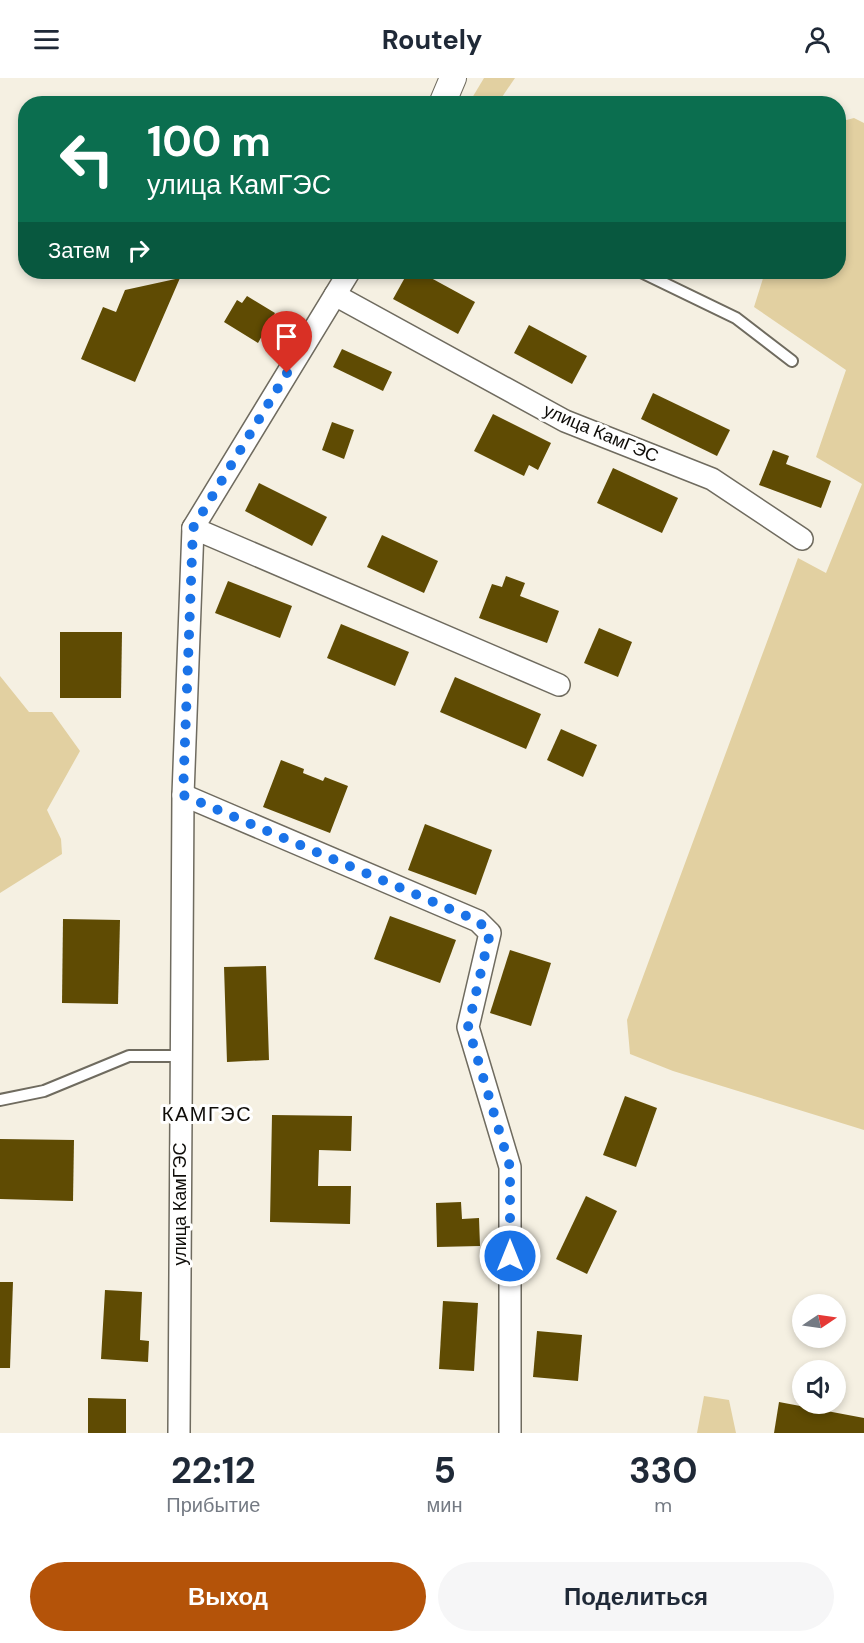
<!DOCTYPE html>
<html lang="ru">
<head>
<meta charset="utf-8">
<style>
	body { margin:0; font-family:"DM Sans",sans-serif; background:#f6f6f7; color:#1f2937; height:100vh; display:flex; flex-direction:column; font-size:22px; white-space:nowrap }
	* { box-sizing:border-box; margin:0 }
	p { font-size:20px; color:#747a83 }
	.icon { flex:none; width:33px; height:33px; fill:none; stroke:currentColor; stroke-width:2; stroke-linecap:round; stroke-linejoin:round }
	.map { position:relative; height:1355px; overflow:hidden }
	.side { display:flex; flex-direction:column; background:#fff; flex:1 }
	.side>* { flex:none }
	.guide { position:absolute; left:18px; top:18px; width:828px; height:183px; border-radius:24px; box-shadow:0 3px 9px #0003; background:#0b6e4f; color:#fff; overflow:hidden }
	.needle { width:39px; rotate:77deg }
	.fabs { position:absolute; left:792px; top:1216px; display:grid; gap:12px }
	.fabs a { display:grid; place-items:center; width:54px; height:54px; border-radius:50%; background:#fff; box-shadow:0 3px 9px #0003; font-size:30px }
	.pin { position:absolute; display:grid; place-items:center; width:51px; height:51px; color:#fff; margin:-62px -26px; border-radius:50% 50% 50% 0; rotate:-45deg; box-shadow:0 0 6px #0007 }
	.pin .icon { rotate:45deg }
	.me { position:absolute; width:66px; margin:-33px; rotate:0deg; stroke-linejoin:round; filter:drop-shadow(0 0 4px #0008) }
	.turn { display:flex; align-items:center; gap:21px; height:126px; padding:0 30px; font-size:27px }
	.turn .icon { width:78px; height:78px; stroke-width:2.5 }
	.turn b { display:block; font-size:42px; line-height:51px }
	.then { display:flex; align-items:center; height:57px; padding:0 30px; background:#0003; gap:12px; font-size:22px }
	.eta { display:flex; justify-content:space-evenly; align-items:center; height:102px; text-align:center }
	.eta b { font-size:36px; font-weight:700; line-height:42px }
	.action { display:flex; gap:12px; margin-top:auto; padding:12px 30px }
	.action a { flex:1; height:69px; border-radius:36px; background:#b45309; color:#fff; font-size:24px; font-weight:700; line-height:69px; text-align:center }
	.action a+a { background:#f6f6f7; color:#1f2937 }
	header { display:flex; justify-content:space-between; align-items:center; height:78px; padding:0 30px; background:#fff; font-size:27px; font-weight:700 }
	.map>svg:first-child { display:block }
	.green { fill:#e2d0a1 }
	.building { fill:#5f4b03 }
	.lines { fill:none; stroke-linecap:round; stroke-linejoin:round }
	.service-casing { stroke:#6f6b5f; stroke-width:14 }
	.minor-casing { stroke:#6f6b5f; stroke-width:24 }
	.tertiary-casing { stroke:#6f6b5f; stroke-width:28 }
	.service { stroke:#fff; stroke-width:10 }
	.minor { stroke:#fff; stroke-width:21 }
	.tertiary { stroke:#fff; stroke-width:26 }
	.route { stroke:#1a73e8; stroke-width:10; stroke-dasharray:0 18 }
	.labels { text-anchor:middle; stroke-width:6; stroke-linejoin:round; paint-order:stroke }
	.street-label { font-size:18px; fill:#0f0d09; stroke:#fff }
	.neighbourhood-label { font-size:20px; letter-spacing:1.5px; fill:#0f0d09; stroke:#fff }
</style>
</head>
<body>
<header><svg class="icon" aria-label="menu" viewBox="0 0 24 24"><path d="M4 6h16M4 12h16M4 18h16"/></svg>Routely<svg class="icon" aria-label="person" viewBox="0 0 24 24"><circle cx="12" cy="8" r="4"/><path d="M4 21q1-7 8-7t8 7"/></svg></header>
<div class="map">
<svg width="864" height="1355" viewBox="0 0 864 1355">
	<rect width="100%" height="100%" fill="#f5f0e2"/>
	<g class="green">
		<polygon points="484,0 515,0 498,25 469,25"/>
		<polygon points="854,40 864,45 864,1052 673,993 630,976 627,942 798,480 826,495 862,406 816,379 846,292 754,229 765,194 838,194 839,44"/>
		<polygon points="0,598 29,634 52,634 80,673 47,732 61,761 62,776 0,815"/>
		<polygon points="704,1318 729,1322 736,1355 697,1355"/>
	</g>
	<g class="building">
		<polygon points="408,194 420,194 475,224 458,256 393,221"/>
		<polygon points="180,200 135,304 81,281 103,229 116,234 125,212"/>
		<polygon points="247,218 275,235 258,265 224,244 237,222 242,225"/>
		<polygon points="529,247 587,278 572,306 514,275"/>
		<polygon points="342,271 392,294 383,313 333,289"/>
		<polygon points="653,315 730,352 717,378 641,341"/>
		<polygon points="493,336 551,365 538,392 529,387 524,398 474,373"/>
		<polygon points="332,344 354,352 344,381 322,372"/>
		<polygon points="773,372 789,378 786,386 831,403 821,430 759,407"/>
		<polygon points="613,390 678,420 662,455 597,425"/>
		<polygon points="259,405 327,439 312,468 245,433"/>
		<polygon points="382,457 438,483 424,515 367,489"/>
		<polygon points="506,498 525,505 520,518 559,533 547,565 479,540 492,506 502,509"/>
		<polygon points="228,503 292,528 280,560 215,535"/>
		<polygon points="341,546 409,574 395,608 327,580"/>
		<polygon points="599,550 632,564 618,599 584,585"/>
		<polygon points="60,554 122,554 121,620 60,620"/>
		<polygon points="455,599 541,636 526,671 440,634"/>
		<polygon points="561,651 597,667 583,699 547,682"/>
		<polygon points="281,682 304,691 303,695 323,703 325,699 348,708 330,755 263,729"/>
		<polygon points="425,746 492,772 476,817 408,792"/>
		<polygon points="390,838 456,862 440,905 374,881"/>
		<polygon points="63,841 120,842 118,926 62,925"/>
		<polygon points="510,872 551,885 531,948 490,935"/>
		<polygon points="266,888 269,982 227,984 224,889"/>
		<polygon points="625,1018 657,1030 636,1089 603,1077"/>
		<polygon points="272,1037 352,1038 351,1073 319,1072 318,1108 351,1108 350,1146 270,1144"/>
		<polygon points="0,1061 74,1062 73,1123 0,1121"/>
		<polygon points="586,1118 617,1133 587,1196 556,1181"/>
		<polygon points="461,1124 462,1141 479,1140 480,1168 437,1169 436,1125"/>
		<polygon points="0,1204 13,1204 10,1290 0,1290"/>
		<polygon points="105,1212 142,1214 140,1262 149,1263 148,1284 101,1281"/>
		<polygon points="443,1223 478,1225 474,1293 439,1291"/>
		<polygon points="537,1253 582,1257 578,1303 533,1299"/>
		<polygon points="88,1320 126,1321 126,1355 88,1355"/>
		<polygon points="779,1324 864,1340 864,1355 774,1355"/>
	</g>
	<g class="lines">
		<g class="service-casing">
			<g id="service">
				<polyline points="641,194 736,240 792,283"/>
				<polyline points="0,1022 44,1013 129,978 181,978"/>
			</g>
		</g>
		<g class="minor-casing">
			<g id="minor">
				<polyline points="335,217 565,343 712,401 802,461"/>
				<polyline points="193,450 559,607"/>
				<polyline points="183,717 478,843 490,855 468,949 510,1089 510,1355"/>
				<polyline points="179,1355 183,717 193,450 349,194"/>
			</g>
		</g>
		<g class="tertiary-casing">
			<polyline id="tertiary" points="442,26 453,0"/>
		</g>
		<use href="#service" class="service"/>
		<use href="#minor" class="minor"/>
		<use href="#tertiary" class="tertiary"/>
	</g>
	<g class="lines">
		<polyline class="route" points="287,295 193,450 183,717 478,843 490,855 468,949 510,1089 510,1178"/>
	</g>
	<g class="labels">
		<g class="street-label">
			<text transform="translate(601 355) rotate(23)" y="6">улица КамГЭС</text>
			<text transform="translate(180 1126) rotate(-90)" y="6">улица КамГЭС</text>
		</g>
		<g class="neighbourhood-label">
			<text x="207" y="1043">КАМГЭС</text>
		</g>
	</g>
</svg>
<div class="fabs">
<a><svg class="needle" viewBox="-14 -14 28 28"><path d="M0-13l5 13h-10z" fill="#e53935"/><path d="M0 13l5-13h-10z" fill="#747a83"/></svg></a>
<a><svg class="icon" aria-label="sound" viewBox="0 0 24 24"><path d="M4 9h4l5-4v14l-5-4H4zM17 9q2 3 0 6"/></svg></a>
</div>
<div class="pin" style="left:287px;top:295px;background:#d93025"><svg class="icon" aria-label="arrive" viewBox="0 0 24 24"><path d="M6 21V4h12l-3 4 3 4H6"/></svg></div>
<svg class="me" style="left:510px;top:1178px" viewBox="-20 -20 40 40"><circle r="17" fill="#1a73e8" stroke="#fff" stroke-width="3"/><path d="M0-11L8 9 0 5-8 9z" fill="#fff"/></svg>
<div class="guide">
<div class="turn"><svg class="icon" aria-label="left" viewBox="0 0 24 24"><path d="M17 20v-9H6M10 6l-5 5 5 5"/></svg><div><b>100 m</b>улица КамГЭС</div></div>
<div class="then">Затем<svg class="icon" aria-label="right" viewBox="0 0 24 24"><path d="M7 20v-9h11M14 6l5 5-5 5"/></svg></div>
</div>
</div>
<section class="side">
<div class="eta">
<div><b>22:12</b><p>Прибытие</p></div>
<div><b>5</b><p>мин</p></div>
<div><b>330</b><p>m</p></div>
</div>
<div class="action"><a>Выход</a><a>Поделиться</a></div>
</section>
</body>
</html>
